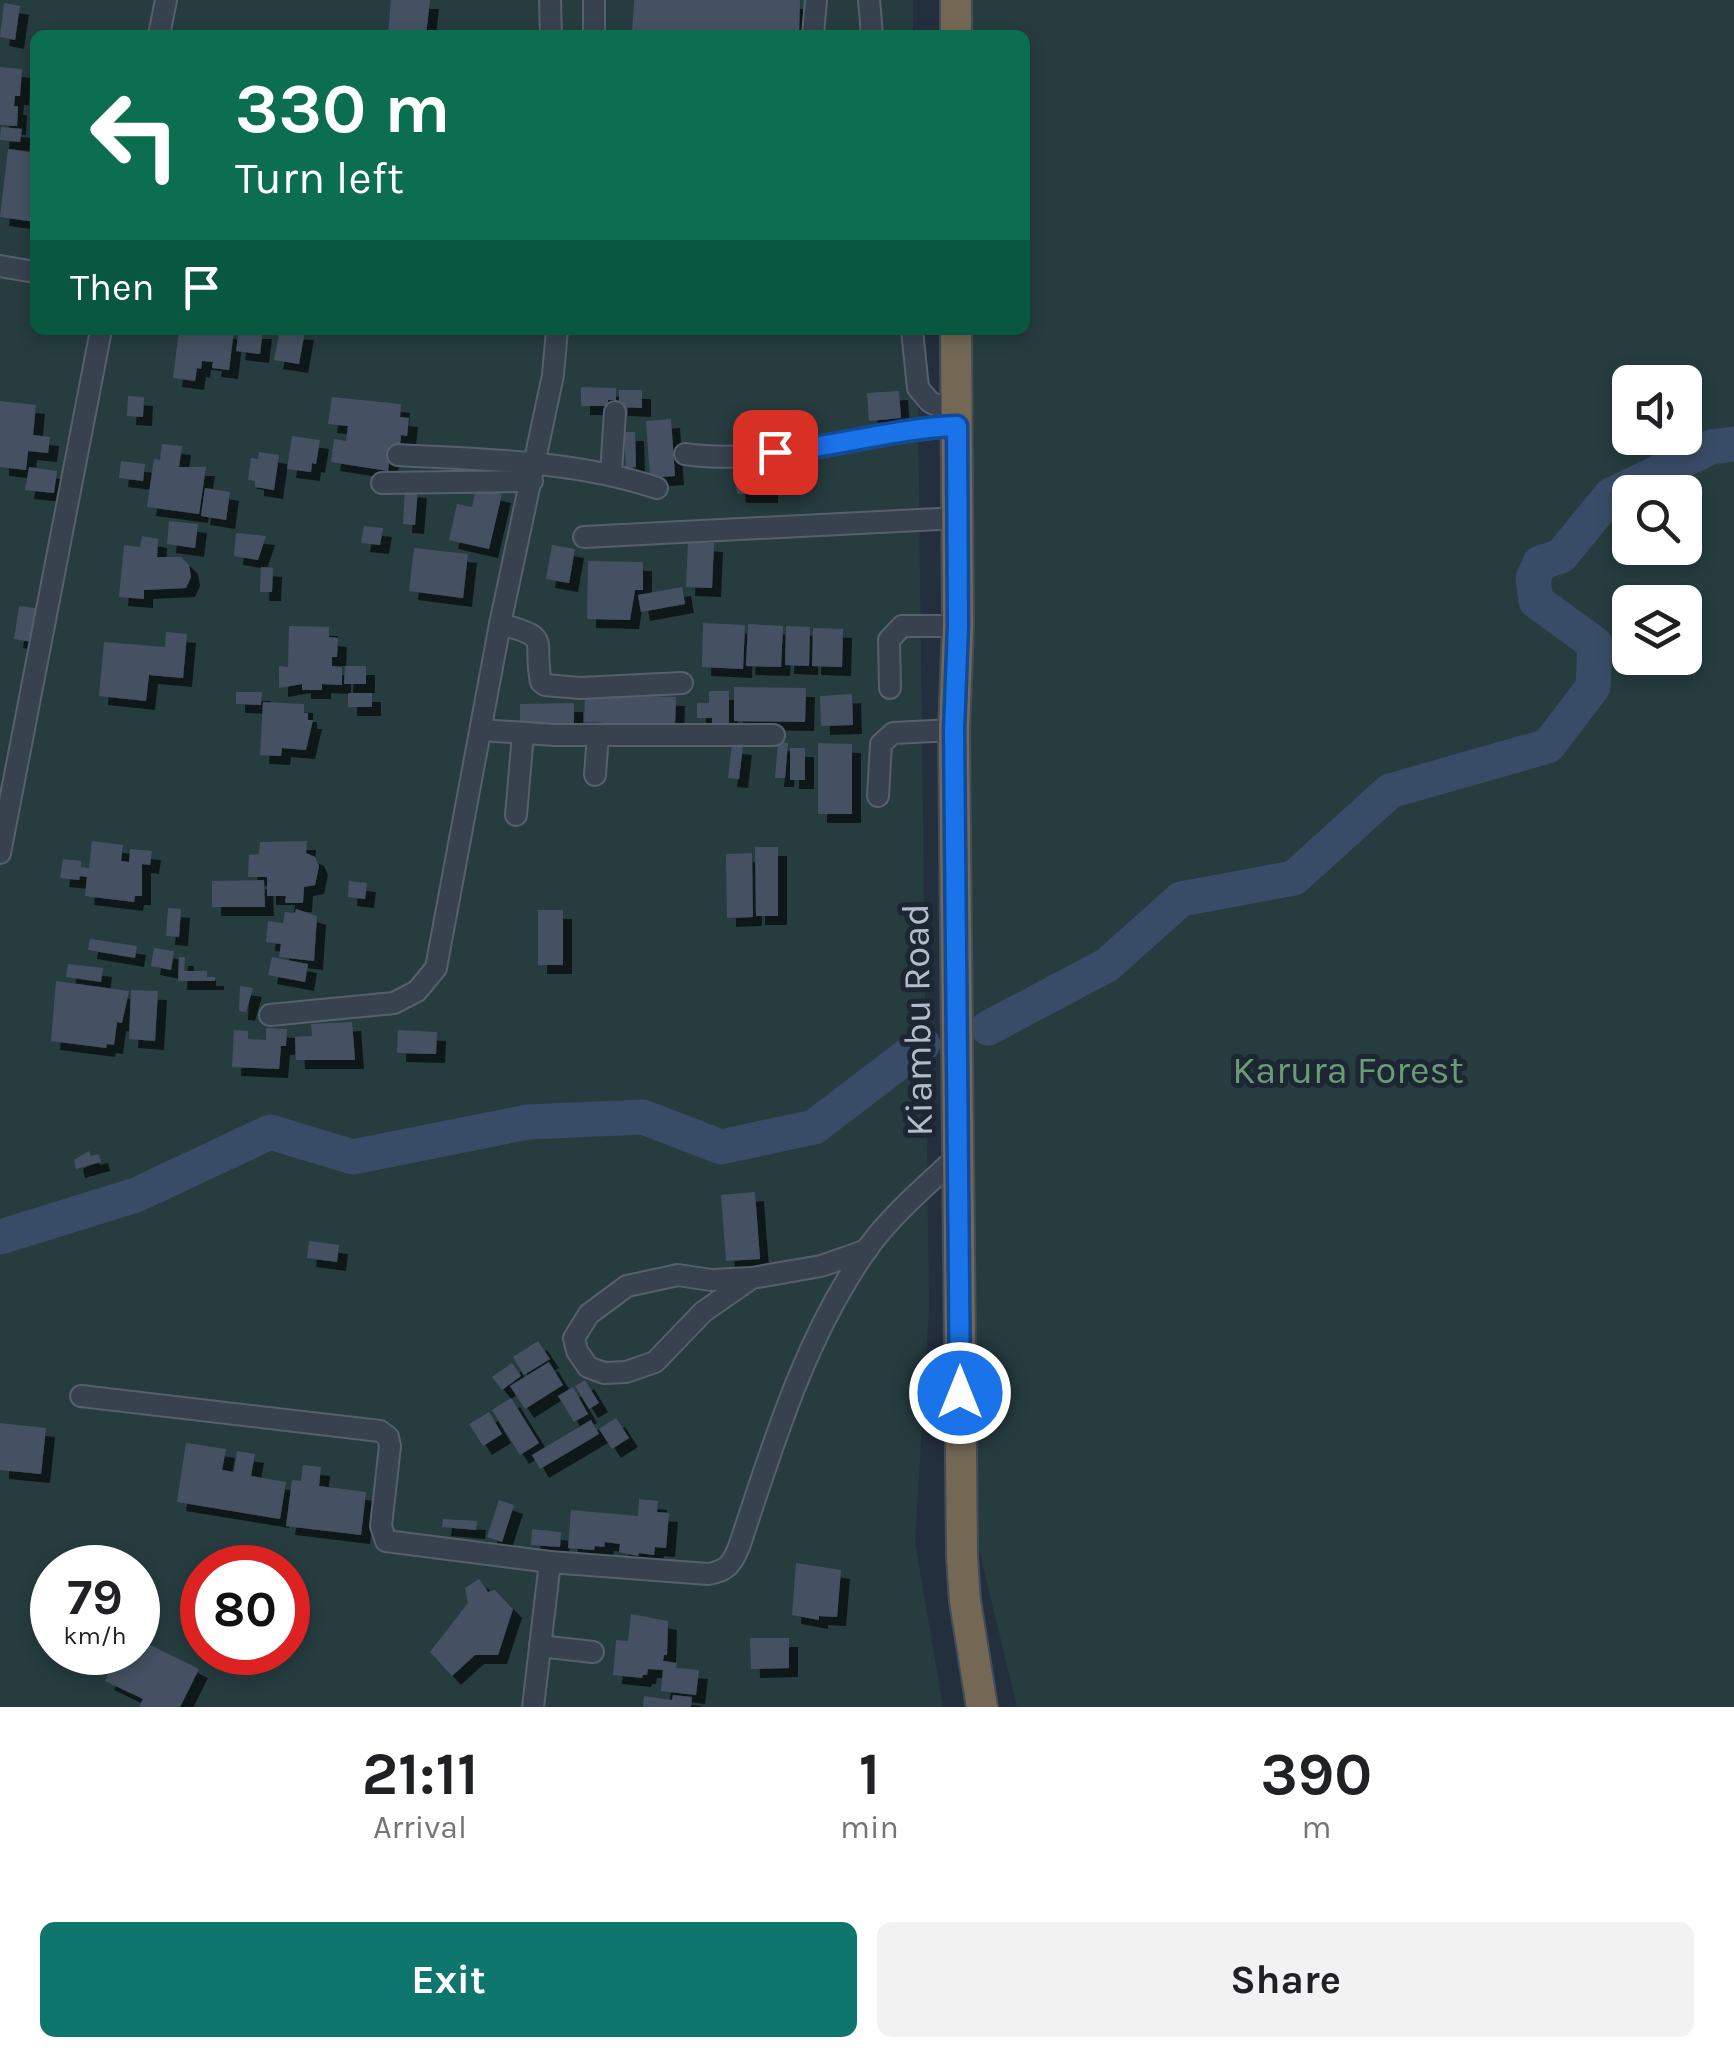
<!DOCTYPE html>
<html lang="en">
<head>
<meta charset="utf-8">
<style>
	body { margin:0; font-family:Karla,sans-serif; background:#f2f2f2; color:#202124; height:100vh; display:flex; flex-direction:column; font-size:38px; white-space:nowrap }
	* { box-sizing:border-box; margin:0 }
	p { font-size:32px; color:#757577 }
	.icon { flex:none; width:55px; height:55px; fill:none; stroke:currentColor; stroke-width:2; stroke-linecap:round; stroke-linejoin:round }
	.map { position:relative; height:1707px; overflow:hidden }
	.details { display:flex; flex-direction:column; background:#fff; flex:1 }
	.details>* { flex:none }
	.banner { position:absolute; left:30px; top:30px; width:1000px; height:305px; border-radius:15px; box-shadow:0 5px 15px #0003; background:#0b6e4f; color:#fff; overflow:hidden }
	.buttons { position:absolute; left:1612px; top:365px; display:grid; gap:20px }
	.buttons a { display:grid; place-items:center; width:90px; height:90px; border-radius:15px; background:#fff; box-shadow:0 5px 15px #0003; font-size:50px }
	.speed { position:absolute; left:30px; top:1545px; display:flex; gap:20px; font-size:50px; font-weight:700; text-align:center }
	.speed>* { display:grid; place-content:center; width:130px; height:130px; border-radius:50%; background:#fff; box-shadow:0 5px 15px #0003; line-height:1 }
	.speed small { font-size:25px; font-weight:400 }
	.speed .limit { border:15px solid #d22; background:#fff; color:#111 }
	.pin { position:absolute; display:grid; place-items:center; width:85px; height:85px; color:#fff; margin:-42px; border-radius:20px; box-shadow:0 5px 15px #0006 }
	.me { position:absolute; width:110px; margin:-55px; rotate:0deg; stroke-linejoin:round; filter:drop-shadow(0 0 8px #0008) }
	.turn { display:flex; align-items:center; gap:35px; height:210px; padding:0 40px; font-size:45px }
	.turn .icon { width:130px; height:130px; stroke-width:2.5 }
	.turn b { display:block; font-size:70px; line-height:85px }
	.then { display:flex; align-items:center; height:95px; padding:0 40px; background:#0003; gap:20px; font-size:38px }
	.eta { display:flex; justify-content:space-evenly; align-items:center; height:170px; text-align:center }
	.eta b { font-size:60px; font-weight:700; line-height:70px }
	.button { display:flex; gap:20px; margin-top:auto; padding:20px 40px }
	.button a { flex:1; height:115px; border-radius:15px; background:#0f766e; color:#fff; font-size:40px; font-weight:700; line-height:115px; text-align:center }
	.button a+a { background:#f2f2f2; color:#202124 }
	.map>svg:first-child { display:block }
	.green { fill:#263c3f; fill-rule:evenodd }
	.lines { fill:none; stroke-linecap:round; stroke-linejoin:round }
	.river { stroke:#394c67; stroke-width:35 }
	.building { fill:#455162; filter:url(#shadow) }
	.minor-casing { stroke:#565f6c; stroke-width:24 }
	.highway-casing { stroke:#434c59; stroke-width:34 }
	.minor { stroke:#38414e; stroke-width:20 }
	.highway { stroke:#746855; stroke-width:30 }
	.route-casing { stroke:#114b97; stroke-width:25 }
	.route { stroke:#1a73e8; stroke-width:18 }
	.labels { text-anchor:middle; stroke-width:10; stroke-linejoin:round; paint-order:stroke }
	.street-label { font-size:38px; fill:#b4bcc9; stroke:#1d2633 }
	.park-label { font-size:38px; fill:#6b9a76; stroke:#1d2633 }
</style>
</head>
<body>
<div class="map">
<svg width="1734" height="1707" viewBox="0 0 1734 1707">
	<defs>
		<filter id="shadow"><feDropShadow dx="9" dy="9" stdDeviation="0" flood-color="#0009"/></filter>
	</defs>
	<rect width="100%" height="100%" fill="#242f3e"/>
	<g class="green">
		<path d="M0,0H913V35H35V330H917L929,1309L915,1542L943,1707H0ZM52,1568H138V1652H52ZM202,1568H288V1652H202Z"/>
		<path d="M961,0H1734V1707H1017L963,1483L961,330H1025V35H961ZM1630,382H1685V438H1630ZM1630,492H1685V548H1630ZM1630,602H1685V658H1630Z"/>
	</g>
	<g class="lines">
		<g class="river">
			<polyline points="988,1028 1107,965 1181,899 1294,878 1390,791 1548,746 1593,687 1595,644 1536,601 1533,579 1540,563 1561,556 1611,495 1711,447 1734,444"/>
			<polyline points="0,1237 136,1195 270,1132 353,1157 528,1122 643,1117 721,1147 814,1127 923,1044"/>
		</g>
	</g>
	<g class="building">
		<polygon points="391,0 430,0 426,35 388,34"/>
		<polygon points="634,0 800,0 799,33 632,35"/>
		<polygon points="4,3 20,6 15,40 0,37"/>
		<polygon points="0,67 22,69 20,96 15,96 14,106 18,106 17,126 0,125"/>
		<polygon points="1,127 22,129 20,142 0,140"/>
		<polygon points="8,149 35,153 35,222 0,217"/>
		<polygon points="179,330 234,330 229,370 212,368 213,362 202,361 201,369 197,368 195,381 173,378"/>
		<polygon points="239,330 263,330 260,354 236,351"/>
		<polygon points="280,330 305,331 299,364 274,360"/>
		<polygon points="581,387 616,388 616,400 608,400 608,406 581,406"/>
		<polygon points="619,390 642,390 642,408 619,407"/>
		<polygon points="899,391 901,418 869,421 867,393"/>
		<polygon points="128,396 144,397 143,417 127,416"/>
		<polygon points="332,397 401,404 400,417 409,418 407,436 401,435 400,448 391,446 388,471 331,462 334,439 346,441 348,426 328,424"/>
		<polygon points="0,401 36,405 33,435 50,437 48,453 28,451 26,470 0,467"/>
		<polygon points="671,419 675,476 650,478 646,421"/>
		<polygon points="624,432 635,432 636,467 626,468"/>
		<polygon points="292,436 320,440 316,464 312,463 311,472 287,469"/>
		<polygon points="162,444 182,446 179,467 206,467 199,514 147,507 154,459 160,460"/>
		<polygon points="259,452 279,455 274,490 255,487 255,481 248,480 251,458 258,459"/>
		<polygon points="121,461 145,464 143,481 119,478"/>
		<polygon points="29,467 57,471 54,493 25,490"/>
		<polygon points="769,482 769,494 737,494 736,483"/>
		<polygon points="205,488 230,492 226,520 201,516"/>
		<polygon points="405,488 418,489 415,525 403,524"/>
		<polygon points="476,488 502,494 489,549 449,540 457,504 472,507"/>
		<polygon points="169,521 198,524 195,548 167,544"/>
		<polygon points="364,526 383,528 380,545 361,543"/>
		<polygon points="236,533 266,536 258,560 234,556"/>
		<polygon points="142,536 158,539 157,557 181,557 189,565 191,577 186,588 144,590 144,599 119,597 124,545 140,547"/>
		<polygon points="688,541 714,543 712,588 686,587"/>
		<polygon points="552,545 575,549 569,583 546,579"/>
		<polygon points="414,548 468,554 463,598 409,591"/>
		<polygon points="588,561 643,562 643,590 635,590 630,620 587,619"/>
		<polygon points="261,567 273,568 272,592 260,592"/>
		<polygon points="682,587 685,604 641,612 638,595"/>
		<polygon points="19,606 43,609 38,643 14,639"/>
		<polygon points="703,623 745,625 743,669 702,667"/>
		<polygon points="748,624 783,626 781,667 746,666"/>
		<polygon points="289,626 329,627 329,637 338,638 337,657 332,657 332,666 342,667 342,685 322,684 322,690 302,690 302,684 279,688 279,666 288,667"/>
		<polygon points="786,626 810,627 809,666 785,665"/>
		<polygon points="813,628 843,629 842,667 812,666"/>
		<polygon points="166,632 187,634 183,678 149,675 146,701 99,696 104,642 165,647"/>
		<polygon points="345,666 366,666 366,684 344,684"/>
		<polygon points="734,687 806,688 805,722 734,721"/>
		<polygon points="709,691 729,691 729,727 712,727 712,718 697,718 697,703 709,703"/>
		<polygon points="236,692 262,692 261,705 236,704"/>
		<rect x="348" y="693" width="24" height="14"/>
		<polygon points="585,694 676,697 675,726 584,722"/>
		<polygon points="852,694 853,725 821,726 820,696"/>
		<polygon points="263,702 304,704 304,713 308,713 308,720 313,720 306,750 282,748 281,756 260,755"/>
		<polygon points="574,703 574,726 520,727 520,704"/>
		<polygon points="778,742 788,743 785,778 775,778"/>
		<polygon points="818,743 852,744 852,814 818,814"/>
		<polygon points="732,745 743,746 739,779 728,778"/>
		<rect x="790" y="748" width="15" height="32"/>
		<polygon points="92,841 123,845 121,861 129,862 130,849 152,851 150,865 142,864 142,896 135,896 134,902 85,896 87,877 80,876 79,880 60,878 63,859 81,861 81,867 89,868"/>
		<polygon points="307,841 306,853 315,857 319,866 315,885 304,887 303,903 285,903 286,896 267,896 267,877 248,877 249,855 259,854 260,842"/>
		<polygon points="755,847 778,847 778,916 756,916"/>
		<polygon points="752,853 753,917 727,918 726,854"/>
		<polygon points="264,880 265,907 212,907 212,881"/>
		<polygon points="349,881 367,883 365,899 348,897"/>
		<polygon points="168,908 181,909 179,937 166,936"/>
		<polygon points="296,909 317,916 314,961 279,957 281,944 266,942 268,921 283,923 285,912 295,913"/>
		<rect x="538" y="910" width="25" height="55"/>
		<polygon points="90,939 137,946 135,958 88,950"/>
		<polygon points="154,948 174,951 171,970 151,966"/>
		<polygon points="179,957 185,957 184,971 207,971 207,977 215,977 215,981 178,981"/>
		<polygon points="272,957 308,964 305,982 268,975"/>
		<polygon points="68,964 103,968 101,982 66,977"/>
		<polygon points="56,981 129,991 122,1023 117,1022 114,1045 107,1044 106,1048 51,1041"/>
		<polygon points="240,986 253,988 246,1012 239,1011"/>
		<polygon points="131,990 158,991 155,1041 129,1039"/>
		<polygon points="352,1022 355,1060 296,1060 295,1037 312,1036 311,1024"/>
		<polygon points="266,1028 287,1029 286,1046 281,1046 279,1069 232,1067 234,1030 248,1031 248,1039 266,1040"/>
		<polygon points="398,1030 437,1032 436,1054 397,1053"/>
		<polygon points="89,1151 91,1156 99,1154 101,1162 76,1169 74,1160"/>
		<polygon points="755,1192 760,1259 726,1261 721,1195"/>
		<polygon points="309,1241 339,1245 337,1262 307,1258"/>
		<polygon points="538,1341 550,1359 524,1375 513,1357"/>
		<polygon points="549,1362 563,1385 525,1409 510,1386"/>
		<polygon points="512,1363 521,1376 502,1390 492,1377"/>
		<polygon points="585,1380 599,1403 589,1409 575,1386"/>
		<polygon points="573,1387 588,1414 574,1422 558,1396"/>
		<polygon points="511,1398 539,1443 520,1455 492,1410"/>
		<polygon points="489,1412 502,1434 483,1446 469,1424"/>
		<polygon points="616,1418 629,1438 612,1449 599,1429"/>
		<polygon points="591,1420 599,1434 540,1469 532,1455"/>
		<polygon points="0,1423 46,1428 41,1474 0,1470"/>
		<polygon points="186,1443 226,1449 222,1470 234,1472 237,1451 255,1454 251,1476 286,1482 280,1519 177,1502"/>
		<polygon points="303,1465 321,1467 319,1486 366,1492 361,1535 286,1526 292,1480 301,1481"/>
		<polygon points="639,1499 658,1501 657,1512 669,1513 666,1548 655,1547 654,1555 639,1553 638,1556 619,1552 620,1544 605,1542 604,1547 595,1546 594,1550 568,1548 571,1510 638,1516"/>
		<polygon points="499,1500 514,1505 502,1542 487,1537"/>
		<polygon points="443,1519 477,1521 476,1530 442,1527"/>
		<polygon points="532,1529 561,1532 560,1547 531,1545"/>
		<polygon points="796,1563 841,1570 837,1617 819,1616 819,1620 792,1615"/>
		<polygon points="479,1579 488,1592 495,1590 513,1609 498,1655 475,1655 452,1676 430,1652 468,1603 465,1588"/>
		<polygon points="631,1614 668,1621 667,1655 664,1655 663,1661 677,1663 676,1668 699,1670 696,1695 661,1691 663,1670 648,1669 647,1675 643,1675 642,1678 613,1675 616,1640 628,1641"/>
		<polygon points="750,1638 789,1638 789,1668 751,1669"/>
		<polygon points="148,1644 199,1669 180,1707 139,1707 143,1699 105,1681 119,1652 143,1655"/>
		<polygon points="673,1695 692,1697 691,1707 643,1707 644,1696 672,1700"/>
	</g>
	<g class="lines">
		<g class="minor-casing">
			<g id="minor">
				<polyline points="550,0 551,35"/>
				<polyline points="594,0 594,35"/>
				<polyline points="869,0 872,35"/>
				<polyline points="159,35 166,0"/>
				<polyline points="813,35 816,0"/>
				<polyline points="0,266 35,272"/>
				<polyline points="912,330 918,388 930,402 957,414"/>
				<path d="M685,454C777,467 867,430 957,426"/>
				<path d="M398,455C485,460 573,460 657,488"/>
				<polyline points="611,473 615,412"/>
				<polyline points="382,483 532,481"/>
				<polyline points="584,537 958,518"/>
				<path d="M500,624C554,638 532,639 541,682L545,685L580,688L682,683"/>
				<polyline points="890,688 889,640 902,626 958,626"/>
				<polyline points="481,730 554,735 774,735"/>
				<polyline points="595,775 598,735"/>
				<polyline points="878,796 881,744 893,733 954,730"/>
				<polyline points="516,815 523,734"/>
				<polyline points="0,853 101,330"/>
				<polyline points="270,1015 394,1003 417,991 436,968 500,624 553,375 557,330"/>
				<polyline points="752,1278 711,1280 678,1275 627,1286 589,1314 574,1338 577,1351 588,1367 604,1373 626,1372 655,1362 703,1312 752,1278 821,1266 867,1250"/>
				<polyline points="81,1396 380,1431 388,1437 390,1446 381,1526 386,1541 550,1562"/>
				<polyline points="540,1646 593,1652"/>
				<path d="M533,1707L550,1562L708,1574C727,1571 732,1564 739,1547C773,1445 804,1339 867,1249C893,1213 927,1185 959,1155"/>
			</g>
		</g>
		<g class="highway-casing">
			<g id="highway">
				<polyline points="956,35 956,0"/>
				<polyline points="956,330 958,626 954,730 962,1556 965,1601 982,1707"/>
			</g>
		</g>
		<use href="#minor" class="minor"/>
		<use href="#highway" class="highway"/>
	</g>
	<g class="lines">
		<g class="route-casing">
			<path id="route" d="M775,452C837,447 895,428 957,426L958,626L954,730L960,1393"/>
		</g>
		<use href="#route" class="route"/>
	</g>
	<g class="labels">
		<g class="street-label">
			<text transform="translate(917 1020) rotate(-91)" y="13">Kiambu Road</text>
		</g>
		<g class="park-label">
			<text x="1348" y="1083">Karura Forest</text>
		</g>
	</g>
</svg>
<div class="buttons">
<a><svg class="icon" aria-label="sound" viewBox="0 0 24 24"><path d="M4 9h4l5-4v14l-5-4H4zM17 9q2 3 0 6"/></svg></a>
<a><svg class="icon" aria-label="search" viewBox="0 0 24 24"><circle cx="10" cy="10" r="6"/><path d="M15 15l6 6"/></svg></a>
<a><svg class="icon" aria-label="layers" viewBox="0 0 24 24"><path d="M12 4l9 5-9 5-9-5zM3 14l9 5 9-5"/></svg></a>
</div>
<div class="speed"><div>79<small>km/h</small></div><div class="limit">80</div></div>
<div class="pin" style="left:775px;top:452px;background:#d93025"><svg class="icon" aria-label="arrive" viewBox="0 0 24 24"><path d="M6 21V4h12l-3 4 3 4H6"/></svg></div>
<svg class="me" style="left:960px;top:1393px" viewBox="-20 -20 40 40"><circle r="17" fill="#1a73e8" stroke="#fff" stroke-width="3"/><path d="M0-11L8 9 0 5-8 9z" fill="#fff"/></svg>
<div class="banner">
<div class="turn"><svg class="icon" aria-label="left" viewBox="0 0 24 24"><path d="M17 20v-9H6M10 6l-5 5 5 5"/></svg><div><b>330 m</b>Turn left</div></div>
<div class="then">Then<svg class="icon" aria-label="arrive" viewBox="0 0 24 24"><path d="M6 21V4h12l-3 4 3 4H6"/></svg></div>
</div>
</div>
<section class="details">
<div class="eta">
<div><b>21:11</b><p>Arrival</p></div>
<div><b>1</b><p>min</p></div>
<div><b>390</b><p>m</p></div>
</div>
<div class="button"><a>Exit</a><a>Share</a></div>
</section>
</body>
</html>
